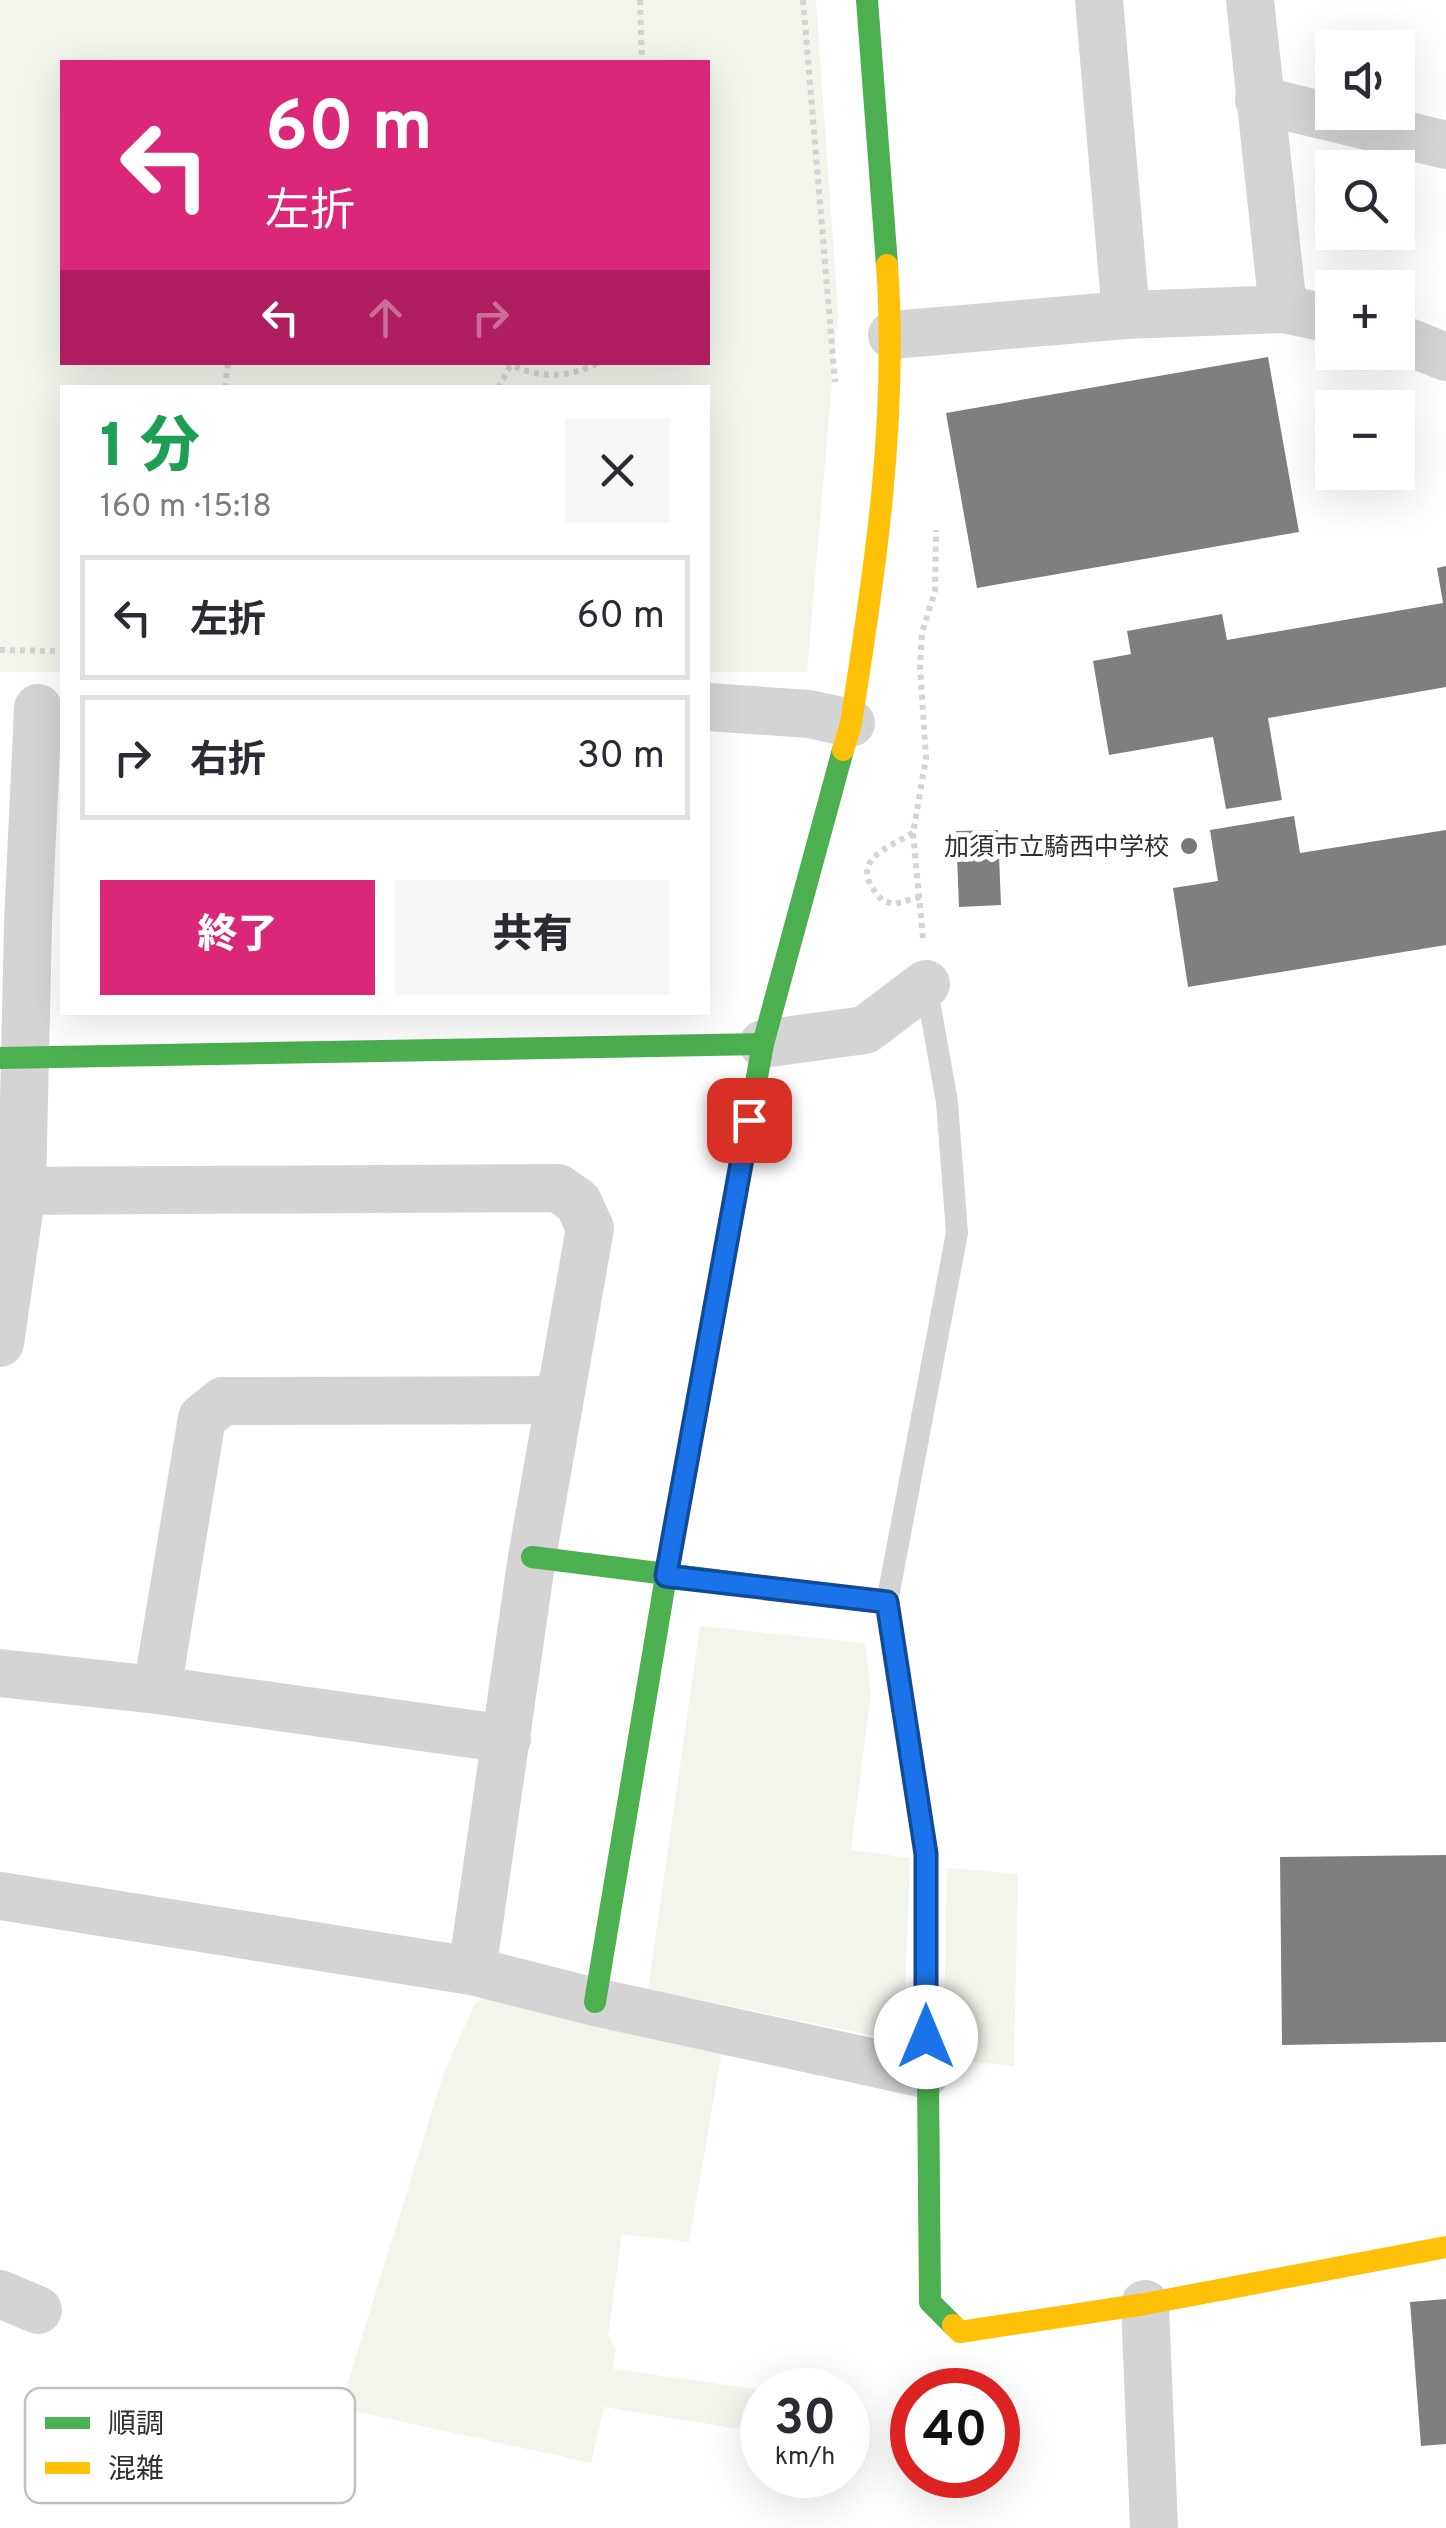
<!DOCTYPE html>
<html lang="ja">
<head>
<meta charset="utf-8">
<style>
	body { margin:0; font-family:Overpass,"Noto Sans JP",sans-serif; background:#f7f7f7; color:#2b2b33; height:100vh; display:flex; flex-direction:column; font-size:38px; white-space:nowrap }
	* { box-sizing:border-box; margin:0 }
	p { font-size:32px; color:#7c7c81 }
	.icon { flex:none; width:55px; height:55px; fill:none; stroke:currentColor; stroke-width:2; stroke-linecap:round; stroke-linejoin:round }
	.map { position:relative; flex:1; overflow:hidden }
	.details { position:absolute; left:60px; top:385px; width:650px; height:630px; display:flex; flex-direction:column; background:#fff; border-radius:0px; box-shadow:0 10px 40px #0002 }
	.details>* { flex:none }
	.banner { position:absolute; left:60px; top:60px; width:650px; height:305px; border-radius:0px; box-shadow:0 10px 40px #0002; background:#db2777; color:#fff; overflow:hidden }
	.fabs { position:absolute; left:1315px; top:30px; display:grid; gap:20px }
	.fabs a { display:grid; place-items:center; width:100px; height:100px; border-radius:0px; background:#fff; box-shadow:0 10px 40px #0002; font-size:50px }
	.speed { position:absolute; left:740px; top:2368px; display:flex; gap:20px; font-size:50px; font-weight:700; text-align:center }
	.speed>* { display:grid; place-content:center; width:130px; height:130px; border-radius:50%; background:#fff; box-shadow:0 10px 40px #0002; line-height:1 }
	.speed small { font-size:25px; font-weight:400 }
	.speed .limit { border:15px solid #d22; background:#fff; color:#111 }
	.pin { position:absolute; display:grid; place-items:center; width:85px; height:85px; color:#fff; margin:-42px; border-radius:20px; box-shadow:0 5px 15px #0006 }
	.me { position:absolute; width:110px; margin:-55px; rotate:0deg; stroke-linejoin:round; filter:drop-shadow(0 0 8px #0008) }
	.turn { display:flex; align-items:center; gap:35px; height:210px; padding:0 40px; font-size:45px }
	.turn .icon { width:130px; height:130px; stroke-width:2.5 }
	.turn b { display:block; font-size:70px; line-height:85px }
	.lanes { display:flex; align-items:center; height:95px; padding:0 40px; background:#0003; justify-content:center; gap:50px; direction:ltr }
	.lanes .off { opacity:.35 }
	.round { display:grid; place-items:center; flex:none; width:105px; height:105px; border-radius:0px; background:#f7f7f7 }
	.head { display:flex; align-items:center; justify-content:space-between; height:170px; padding:0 40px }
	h1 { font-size:60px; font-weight:800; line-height:75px; color:#1e9e55 }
	.action { display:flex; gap:20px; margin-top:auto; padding:20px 40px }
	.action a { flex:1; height:115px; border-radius:0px; background:#db2777; color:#fff; font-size:40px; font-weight:800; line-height:115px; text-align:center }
	.action a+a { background:#f7f7f7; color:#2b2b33 }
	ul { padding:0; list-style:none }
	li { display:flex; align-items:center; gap:30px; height:125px; margin:0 20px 15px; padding:0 20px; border:5px solid #e1e1e2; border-radius:0px }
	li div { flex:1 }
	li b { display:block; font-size:38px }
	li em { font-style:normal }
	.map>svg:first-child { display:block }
	.green { fill:#f2f5ec; fill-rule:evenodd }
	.building { fill:#7f7f7f }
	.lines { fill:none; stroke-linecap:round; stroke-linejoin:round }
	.path { stroke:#d4d4d4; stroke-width:6; stroke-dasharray:5 5; stroke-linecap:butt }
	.lane { stroke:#d4d4d4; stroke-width:22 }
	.street { stroke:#d4d4d4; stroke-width:48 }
	.fast { stroke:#4caf50; stroke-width:22 }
	.slow { stroke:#ffc107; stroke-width:22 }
	.route-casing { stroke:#114b97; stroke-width:25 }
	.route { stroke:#1a73e8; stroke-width:18 }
	.poi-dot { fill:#787878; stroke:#fff; stroke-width:4 }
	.labels { text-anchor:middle; stroke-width:10; stroke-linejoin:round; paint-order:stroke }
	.poi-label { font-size:25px; fill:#2f2f2f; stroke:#fff; text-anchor:end }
	.key { fill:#fff; stroke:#c1c1c1; stroke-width:2.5 }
	.key-label { font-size:28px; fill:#2f2f2f }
</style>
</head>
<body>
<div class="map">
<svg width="1446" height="2528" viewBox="0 0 1446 2528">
	<rect width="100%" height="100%" fill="#fff"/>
	<g class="green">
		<path d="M0,0H816L838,312L807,672H708V388H62V672H0ZM62,62H708V362H62Z"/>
		<polygon points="700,1626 865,1643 871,1693 851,1850 910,1858 903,2042 648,1989"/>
		<polygon points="947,1868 1018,1874 1014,2066 943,2059"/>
		<polygon points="490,1995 722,2051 689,2242 622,2234 608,2336 616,2349 613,2369 762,2390 757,2432 604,2407 591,2463 340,2408 444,2072 475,2004"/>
	</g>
	<g class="building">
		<polygon points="1268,357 1299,532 977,588 946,413"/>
		<polygon points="1446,566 1446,687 1268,718 1282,800 1226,809 1213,737 1109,755 1093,661 1131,654 1127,631 1222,614 1227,640 1443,603 1437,568"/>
		<polygon points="1294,816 1300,853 1446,830 1446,945 1188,987 1173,888 1218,881 1210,830"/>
		<polygon points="998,830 1001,905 959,907 956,831"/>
		<polygon points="1446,1855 1446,2042 1282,2045 1280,1857"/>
		<polygon points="1446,2299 1446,2444 1421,2446 1410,2302"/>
	</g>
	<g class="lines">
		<g class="path">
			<polyline points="640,0 642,62"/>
			<polyline points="803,0 835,382"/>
			<path d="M506,362C536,379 569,379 599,362"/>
			<polyline points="225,388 228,362"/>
			<polyline points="498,388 511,365"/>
			<polyline points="0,650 62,651"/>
			<path d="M913,833C881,851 846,863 883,901L895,904L920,897"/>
			<polyline points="923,938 913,833 926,758 920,666 922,633 935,591 936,530"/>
		</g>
		<polyline class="lane" points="887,1602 957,1233 947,1102 926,984"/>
		<g class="street">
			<polyline points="1099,0 1126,315"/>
			<polyline points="1250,0 1283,309"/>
			<polyline points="1259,100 1446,145"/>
			<polyline points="892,335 1126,315 1283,309 1332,319"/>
			<polyline points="1398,338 1446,357"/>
			<polyline points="708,707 809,714 851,723"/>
			<polyline points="763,1044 865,1030 926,984"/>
			<polyline points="0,1191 558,1188 578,1202 590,1228 532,1557 472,1971"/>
			<polyline points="0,1343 22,1191 28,923 38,708"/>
			<polyline points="0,1673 157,1690 507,1739"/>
			<polyline points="157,1690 202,1418 223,1401 558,1400"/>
			<polyline points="0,1896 472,1971 595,2002 925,2074"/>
			<polyline points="0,2294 38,2310"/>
			<polyline points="1145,2304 1154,2528"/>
		</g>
		<g class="fast">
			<polyline points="867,0 887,265"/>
			<polyline points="0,1058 763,1044"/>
			<polyline points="532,1557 887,1602 926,1854 930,2302 953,2325"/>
			<polyline points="595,2002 666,1576 763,1044 843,750"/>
		</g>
		<g class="slow">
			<path d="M843,750L851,723C875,570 898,421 887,265"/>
			<polyline points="953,2325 960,2332 1145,2304 1446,2247"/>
		</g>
	</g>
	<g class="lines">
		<g class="route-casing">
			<polyline id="route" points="749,1120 666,1576 887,1602 926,1854 926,2037"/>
		</g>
		<use href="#route" class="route"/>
	</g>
	<circle class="poi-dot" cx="1189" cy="846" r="10"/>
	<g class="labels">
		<g class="poi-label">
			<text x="1169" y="855">加須市立騎西中学校</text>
		</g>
	</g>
	<rect x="25" y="2388" width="330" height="115" rx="15" class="key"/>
	<rect x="45" y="2417" width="45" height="12" fill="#4caf50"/>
	<rect x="45" y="2462" width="45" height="12" fill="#ffc107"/>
	<g class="key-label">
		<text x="108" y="2433">順調</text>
		<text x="108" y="2478">混雑</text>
	</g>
</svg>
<div class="fabs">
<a><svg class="icon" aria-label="sound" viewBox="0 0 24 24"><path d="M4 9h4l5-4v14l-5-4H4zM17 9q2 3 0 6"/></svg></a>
<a><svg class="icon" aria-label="search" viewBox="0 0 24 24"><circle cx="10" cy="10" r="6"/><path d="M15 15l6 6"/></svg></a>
<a>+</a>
<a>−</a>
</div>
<div class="speed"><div>30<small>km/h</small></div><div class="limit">40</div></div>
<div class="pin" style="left:749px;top:1120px;background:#d93025"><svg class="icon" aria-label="arrive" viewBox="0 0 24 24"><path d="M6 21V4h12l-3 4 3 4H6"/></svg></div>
<svg class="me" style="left:926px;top:2037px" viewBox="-20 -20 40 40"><circle r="19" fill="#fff"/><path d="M0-13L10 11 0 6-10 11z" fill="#1a73e8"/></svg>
<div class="banner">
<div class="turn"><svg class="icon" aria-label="left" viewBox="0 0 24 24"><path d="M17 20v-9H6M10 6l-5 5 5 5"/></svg><div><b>60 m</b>左折</div></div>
<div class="lanes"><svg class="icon" aria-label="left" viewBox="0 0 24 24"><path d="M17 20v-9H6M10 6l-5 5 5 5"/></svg><svg class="icon off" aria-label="ahead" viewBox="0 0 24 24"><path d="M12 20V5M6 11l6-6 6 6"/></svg><svg class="icon off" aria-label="right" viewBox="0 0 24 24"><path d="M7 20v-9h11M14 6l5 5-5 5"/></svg></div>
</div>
<section class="details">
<div class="head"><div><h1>1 分</h1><p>160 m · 15:18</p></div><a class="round"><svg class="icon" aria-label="close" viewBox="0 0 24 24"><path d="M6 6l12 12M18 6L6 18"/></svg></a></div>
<ul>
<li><svg class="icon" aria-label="left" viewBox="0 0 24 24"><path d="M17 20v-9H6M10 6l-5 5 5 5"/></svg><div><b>左折</b></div><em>60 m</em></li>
<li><svg class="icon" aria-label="right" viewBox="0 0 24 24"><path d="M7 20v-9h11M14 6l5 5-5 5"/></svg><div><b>右折</b></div><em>30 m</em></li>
</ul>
<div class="action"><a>終了</a><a>共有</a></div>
</section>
</div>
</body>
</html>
